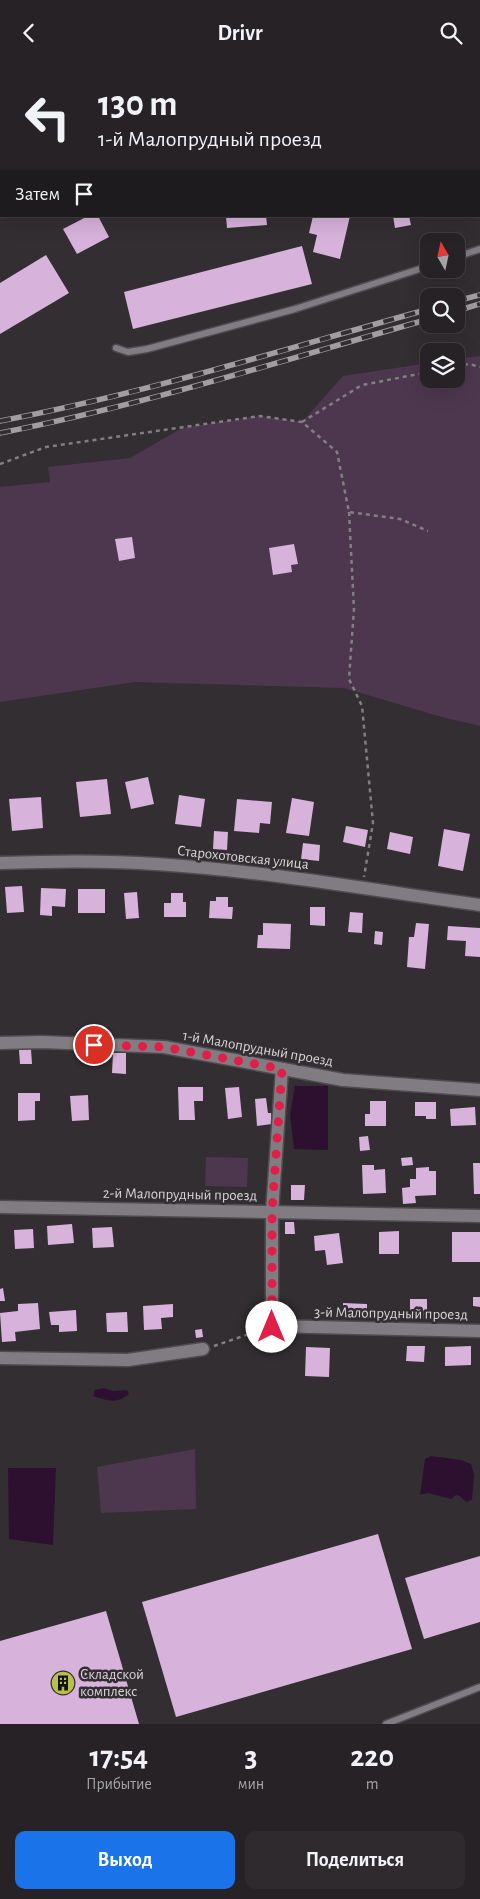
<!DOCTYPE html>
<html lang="ru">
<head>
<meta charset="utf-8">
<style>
	body { margin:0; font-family:"Alegreya Sans",sans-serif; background:#2e2a2e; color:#f1f3f6; height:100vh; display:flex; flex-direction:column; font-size:19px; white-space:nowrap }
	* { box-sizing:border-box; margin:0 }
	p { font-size:16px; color:#a4a4a7 }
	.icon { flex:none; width:28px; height:28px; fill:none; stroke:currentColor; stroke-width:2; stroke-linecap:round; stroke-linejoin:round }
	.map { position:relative; height:1659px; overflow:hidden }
	.side { display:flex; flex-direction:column; background:#262226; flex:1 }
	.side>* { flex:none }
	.banner { position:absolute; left:0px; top:0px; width:480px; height:152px; box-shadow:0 5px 20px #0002,0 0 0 1px #423f43; background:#262226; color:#f1f3f6; overflow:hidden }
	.needle { width:32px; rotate:351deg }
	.controls { position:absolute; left:420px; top:168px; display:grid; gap:10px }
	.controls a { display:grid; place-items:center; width:45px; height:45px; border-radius:10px; background:#262226; box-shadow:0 5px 20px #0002,0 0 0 1px #423f43; font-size:25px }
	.pin { position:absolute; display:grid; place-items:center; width:42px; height:42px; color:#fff; margin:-21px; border:2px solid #fff; border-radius:50%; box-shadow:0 1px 5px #0007 }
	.me { position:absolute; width:55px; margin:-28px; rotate:0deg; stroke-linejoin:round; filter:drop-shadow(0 0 4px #0008) }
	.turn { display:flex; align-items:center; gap:18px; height:105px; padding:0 15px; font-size:22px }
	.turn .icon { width:65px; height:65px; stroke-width:2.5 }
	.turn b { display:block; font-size:35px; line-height:42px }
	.then { display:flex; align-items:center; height:48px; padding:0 15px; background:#0003; gap:10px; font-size:19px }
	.eta { display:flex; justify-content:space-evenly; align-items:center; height:85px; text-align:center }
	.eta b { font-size:30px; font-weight:700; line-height:35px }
	.primary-button { display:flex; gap:10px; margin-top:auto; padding:10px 15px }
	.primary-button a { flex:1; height:58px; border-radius:10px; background:#1a73e8; color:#fff; font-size:20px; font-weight:700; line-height:58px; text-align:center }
	.primary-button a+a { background:#2e2a2e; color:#f1f3f6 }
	header { display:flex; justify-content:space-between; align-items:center; height:65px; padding:0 15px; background:#262226; font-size:22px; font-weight:700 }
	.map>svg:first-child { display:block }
	.green { fill:#4d374f }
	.water { fill:#2d1030 }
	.building { fill:#d7b2db }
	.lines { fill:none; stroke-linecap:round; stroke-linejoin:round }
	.service-casing { stroke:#4f4b4f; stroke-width:9 }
	.minor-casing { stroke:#4f4b4f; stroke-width:15 }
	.secondary-casing { stroke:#4f4b4f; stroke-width:15 }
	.path { stroke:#827f82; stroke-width:2.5; stroke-dasharray:4 4; stroke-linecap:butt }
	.service { stroke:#817c81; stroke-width:6 }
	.minor { stroke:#817c81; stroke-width:12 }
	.secondary { stroke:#817c81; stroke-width:12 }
	.rail-casing { stroke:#a19ea1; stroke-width:5.5 }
	.rail { stroke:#322e32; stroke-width:4; stroke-dasharray:11; stroke-linecap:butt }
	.route { stroke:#e11d48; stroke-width:9; stroke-dasharray:0 16.2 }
	.labels { text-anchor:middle; stroke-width:5; stroke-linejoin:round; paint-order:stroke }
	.street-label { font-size:15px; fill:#d7d5d7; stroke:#322e32 }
	.poi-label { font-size:15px; fill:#d7d5d7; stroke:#322e32; text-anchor:start }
</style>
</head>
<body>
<header><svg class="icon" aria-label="back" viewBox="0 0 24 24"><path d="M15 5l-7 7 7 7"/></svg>Drivr<svg class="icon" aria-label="search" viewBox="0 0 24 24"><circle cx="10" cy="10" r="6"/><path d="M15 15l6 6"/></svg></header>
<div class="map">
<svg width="480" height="1659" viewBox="0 0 480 1659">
	<rect width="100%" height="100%" fill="#322e32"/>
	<g class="green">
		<polygon points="480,291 480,661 438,651 344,623 135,617 0,637 0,422 50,417 48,402 130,393 182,363 260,351 302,357 343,311 429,298 429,314 456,314 456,294"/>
		<polygon points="206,1092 248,1093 247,1122 205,1121"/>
		<polygon points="195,1384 196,1444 101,1448 97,1402"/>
	</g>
	<g class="water">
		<polygon points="295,1021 328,1021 328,1085 294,1084 290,1050"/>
		<path d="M104,1323L113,1326L127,1325L129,1329C117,1339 108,1336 93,1331L95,1325Z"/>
		<polygon points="431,1391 461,1395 471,1399 474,1410 472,1435 466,1437 460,1431 456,1430 451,1434 428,1428 420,1430 425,1394"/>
		<polygon points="8,1403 56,1403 53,1480 9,1474"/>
	</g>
	<g class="building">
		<polygon points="88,151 98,151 109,172 77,189 63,164"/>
		<polygon points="226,151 266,151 267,160 227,163"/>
		<polygon points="313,151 350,151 340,194 313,187 317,170 309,168"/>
		<polygon points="393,151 409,151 411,160 395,163"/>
		<polygon points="302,181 312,219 133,264 124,227"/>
		<polygon points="46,190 69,228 0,269 0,218"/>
		<polygon points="132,472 135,493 119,496 115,474"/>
		<polygon points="294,479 298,499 291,500 292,507 273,510 269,483"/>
		<polygon points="148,712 154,739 131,744 125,717"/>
		<polygon points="107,714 111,749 80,752 76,717"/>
		<polygon points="179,730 205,734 201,762 175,759"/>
		<polygon points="41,732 43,763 12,766 9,734"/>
		<polygon points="292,733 314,737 309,771 286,768"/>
		<polygon points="237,734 272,737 270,759 260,758 259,768 234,766"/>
		<polygon points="346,761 368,765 365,782 343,777"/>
		<polygon points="444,764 470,769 463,806 438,801"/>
		<polygon points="214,766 228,767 227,785 213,784"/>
		<polygon points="390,767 413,772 410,789 387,784"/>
		<polygon points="303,778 320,780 319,796 301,794"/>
		<polygon points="22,821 24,847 7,848 5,822"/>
		<polygon points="41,823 66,824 65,842 52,841 52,851 40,850"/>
		<rect x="78" y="824" width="27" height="24"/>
		<polygon points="137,827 139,853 126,854 124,828"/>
		<polygon points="171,828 183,828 183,837 186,837 186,852 164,852 164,838 171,838"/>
		<polygon points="216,832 228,832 228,842 233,842 232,854 209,853 210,836 216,836"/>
		<polygon points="310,842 325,842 325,861 310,860"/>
		<polygon points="350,847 363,848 362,868 348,867"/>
		<polygon points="263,858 291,859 290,884 257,883 258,870 263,870"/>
		<polygon points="416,858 429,859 425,904 407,902 409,872 414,872"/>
		<polygon points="448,861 480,863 480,892 465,891 466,876 447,875"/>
		<polygon points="375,866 383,867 382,880 374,879"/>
		<polygon points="31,984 32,999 20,999 19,985"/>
		<polygon points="113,988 126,988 126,1009 112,1008"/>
		<polygon points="178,1022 203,1022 203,1036 194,1036 195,1055 179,1055"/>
		<polygon points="239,1022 242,1052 228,1054 225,1023"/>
		<polygon points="18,1028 40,1028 40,1036 35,1036 35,1055 18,1056"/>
		<polygon points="88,1030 89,1055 72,1056 70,1031"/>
		<polygon points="266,1033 268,1048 271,1048 272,1059 257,1061 255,1034"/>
		<polygon points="370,1036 386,1036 386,1061 365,1061 365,1049 370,1049"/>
		<polygon points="415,1037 436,1037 436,1054 426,1054 426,1051 415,1051"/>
		<polygon points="475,1042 476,1060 451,1061 450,1044"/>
		<polygon points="368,1071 370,1085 360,1086 359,1072"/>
		<polygon points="412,1092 413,1100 402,1101 401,1093"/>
		<polygon points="473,1098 480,1098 480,1129 474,1129"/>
		<polygon points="362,1100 374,1100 374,1105 385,1104 386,1128 363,1129"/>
		<polygon points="429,1102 429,1106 436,1106 436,1130 415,1131 416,1138 403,1139 402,1123 410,1122 410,1114 416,1114 416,1103"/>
		<polygon points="291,1120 305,1120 304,1135 291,1135"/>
		<polygon points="285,1157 294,1157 295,1169 285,1169"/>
		<polygon points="72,1159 74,1178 48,1180 47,1161"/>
		<polygon points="112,1162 114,1182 93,1183 92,1163"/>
		<polygon points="33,1164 34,1183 15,1184 14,1165"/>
		<polygon points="399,1166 399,1189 379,1189 379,1167"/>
		<rect x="452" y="1167" width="28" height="30"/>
		<polygon points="339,1168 343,1198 327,1200 325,1185 315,1186 314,1171"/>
		<polygon points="3,1223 5,1236 0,1236 0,1224"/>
		<polygon points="473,1232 480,1232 480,1242 473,1241"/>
		<rect x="410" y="1234" width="17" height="20"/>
		<polygon points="38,1238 40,1264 15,1267 16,1276 2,1277 0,1248 18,1246 18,1239"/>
		<polygon points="343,1238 367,1239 367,1252 343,1252"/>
		<polygon points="173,1239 173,1252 161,1253 162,1264 144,1265 143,1241"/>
		<polygon points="76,1245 77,1266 59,1267 59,1260 51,1260 49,1247"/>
		<polygon points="127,1247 128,1267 107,1267 106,1248"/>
		<polygon points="202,1264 203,1272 196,1273 195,1265"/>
		<polygon points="407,1281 425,1281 424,1297 406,1296"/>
		<polygon points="471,1281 471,1300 445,1301 445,1282"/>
		<polygon points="306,1282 330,1283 329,1312 305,1311"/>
		<polygon points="378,1469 412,1584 176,1652 142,1537"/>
		<polygon points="480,1491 480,1557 424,1574 405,1513"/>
		<polygon points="106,1546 139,1659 0,1659 0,1576"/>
	</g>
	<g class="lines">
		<g class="service-casing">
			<g id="service">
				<polyline points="9,0 9,1"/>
				<polyline points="456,192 480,184"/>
				<polyline points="116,283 128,287 147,284 295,244 429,201"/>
				<polyline points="386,1659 480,1622"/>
			</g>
		</g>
		<g class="minor-casing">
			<g id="minor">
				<path d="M0,798C52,796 104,795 156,799C265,806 372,825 480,840"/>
				<polyline points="0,978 42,977 164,982 343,1015 480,1025"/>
				<polyline points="282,1004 272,1147 272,1261 480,1266"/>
				<polyline points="0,1142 480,1151"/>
				<polyline points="0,1293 128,1295 203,1284"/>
			</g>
		</g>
		<g class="secondary-casing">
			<g id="secondary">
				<polyline points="372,0 373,1"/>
				<polyline points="479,56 480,56"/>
			</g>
		</g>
		<g class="path">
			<polyline points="388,0 389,1"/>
			<polyline points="456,301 469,299 480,302"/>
			<polyline points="302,357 362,320 429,307"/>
			<polyline points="0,399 46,382 260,351 302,357 337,387 349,447 400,454 428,466"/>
			<polyline points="349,447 354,544 349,614 362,641 373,758 364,812"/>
			<polyline points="214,1281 261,1265"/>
		</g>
		<use href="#service" class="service"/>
		<use href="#minor" class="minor"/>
		<use href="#secondary" class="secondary"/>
		<g class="rail-casing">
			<g id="rail">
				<polyline points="350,1 355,0"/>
				<polyline points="456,236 480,230"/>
				<polyline points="456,246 480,239"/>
				<path d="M0,356C144,329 288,283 429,244"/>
				<path d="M0,368C145,340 287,294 429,254"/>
			</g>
		</g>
		<use href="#rail" class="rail"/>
	</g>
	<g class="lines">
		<polyline class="route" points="94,980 164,982 282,1004 272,1147 272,1262"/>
	</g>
	<defs>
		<g id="building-disc" transform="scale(1.25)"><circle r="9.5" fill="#b7c147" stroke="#322e32"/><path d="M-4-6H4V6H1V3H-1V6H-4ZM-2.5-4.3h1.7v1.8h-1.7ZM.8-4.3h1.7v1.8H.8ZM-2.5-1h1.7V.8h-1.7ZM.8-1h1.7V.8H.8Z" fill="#111"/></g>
	</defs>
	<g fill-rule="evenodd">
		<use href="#building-disc" x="63" y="1618"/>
	</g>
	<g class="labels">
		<g class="street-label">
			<text transform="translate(243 792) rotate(6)" y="5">Старохотовская улица</text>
			<text transform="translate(258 983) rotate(10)" y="5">1-й Малопрудный проезд</text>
			<text transform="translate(180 1129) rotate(1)" y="5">2-й Малопрудный проезд</text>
			<text transform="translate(391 1248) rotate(1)" y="5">3-й Малопрудный проезд</text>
		</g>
		<g class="poi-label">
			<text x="80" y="1614">Складской<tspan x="80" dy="17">комплекс</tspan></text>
		</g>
	</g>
</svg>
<div class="controls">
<a><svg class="needle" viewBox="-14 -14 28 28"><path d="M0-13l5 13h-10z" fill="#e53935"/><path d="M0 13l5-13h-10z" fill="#a4a4a7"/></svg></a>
<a><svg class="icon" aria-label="search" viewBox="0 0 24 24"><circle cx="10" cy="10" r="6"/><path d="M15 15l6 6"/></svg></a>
<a><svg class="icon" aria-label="layers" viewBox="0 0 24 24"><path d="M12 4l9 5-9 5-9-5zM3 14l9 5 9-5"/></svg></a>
</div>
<div class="pin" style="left:94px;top:980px;background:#d93025"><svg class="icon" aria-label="arrive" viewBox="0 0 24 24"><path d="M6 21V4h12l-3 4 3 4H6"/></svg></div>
<svg class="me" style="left:272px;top:1262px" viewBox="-20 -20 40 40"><circle r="19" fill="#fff"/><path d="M0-13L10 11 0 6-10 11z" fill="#e11d48"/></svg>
<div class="banner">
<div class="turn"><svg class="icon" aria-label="left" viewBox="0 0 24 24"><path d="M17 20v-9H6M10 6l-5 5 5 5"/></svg><div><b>130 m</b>1-й Малопрудный проезд</div></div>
<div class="then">Затем<svg class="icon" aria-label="arrive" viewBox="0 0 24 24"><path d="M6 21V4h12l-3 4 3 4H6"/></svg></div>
</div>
</div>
<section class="side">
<div class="eta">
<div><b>17:54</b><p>Прибытие</p></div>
<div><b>3</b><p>мин</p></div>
<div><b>220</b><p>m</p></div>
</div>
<div class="primary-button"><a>Выход</a><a>Поделиться</a></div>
</section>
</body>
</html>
